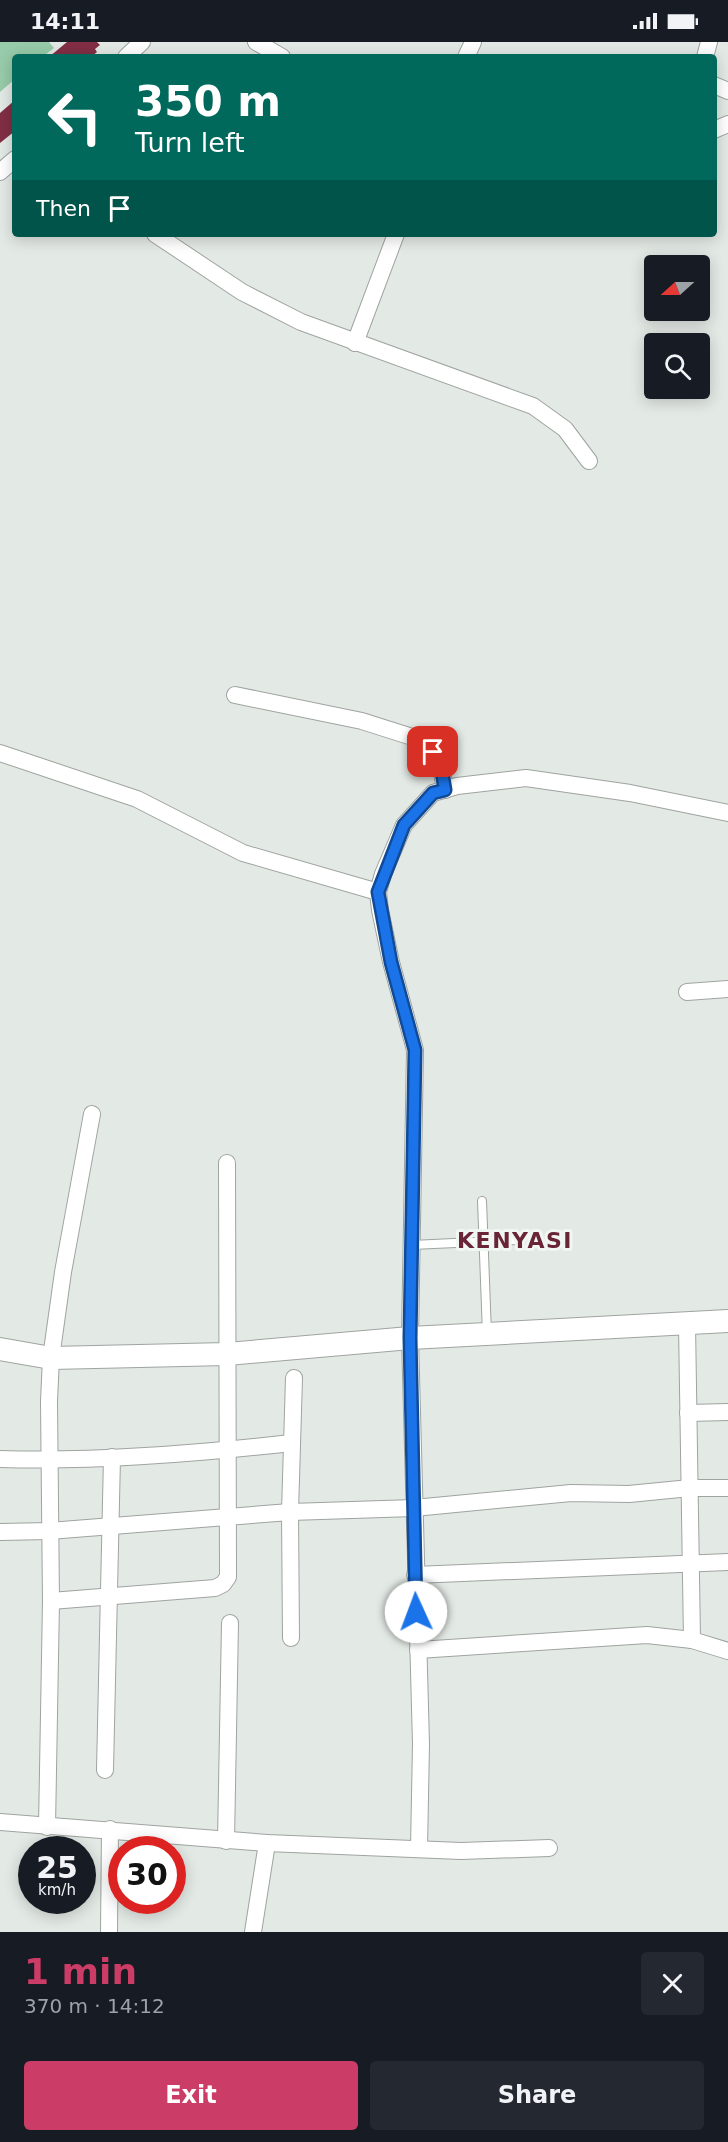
<!DOCTYPE html>
<html lang="en">
<head>
<meta charset="utf-8">
<style>
	body { margin:0; font-family:"DejaVu Sans",sans-serif; background:#242831; color:#f1f3f6; height:100vh; display:flex; flex-direction:column; font-size:22px; white-space:nowrap }
	* { box-sizing:border-box; margin:0 }
	p { font-size:20px; color:#9ea1a6 }
	.icon { flex:none; width:33px; height:33px; fill:none; stroke:currentColor; stroke-width:2; stroke-linecap:round; stroke-linejoin:round }
	.map { position:relative; height:1890px; overflow:hidden }
	.side { display:flex; flex-direction:column; background:#171b24; flex:1 }
	.side>* { flex:none }
	.guide { position:absolute; left:12px; top:12px; width:705px; height:183px; border-radius:6px; box-shadow:0 3px 15px #0003; background:#00695c; color:#fff; overflow:hidden }
	.needle { width:39px; rotate:249deg }
	.controls { position:absolute; left:644px; top:213px; display:grid; gap:12px }
	.controls a { display:grid; place-items:center; width:66px; height:66px; border-radius:6px; background:#171b24; box-shadow:0 3px 15px #0003; font-size:30px }
	.speed { position:absolute; left:18px; top:1794px; display:flex; gap:12px; font-size:30px; font-weight:700; text-align:center }
	.speed>* { display:grid; place-content:center; width:78px; height:78px; border-radius:50%; background:#171b24; box-shadow:0 3px 15px #0003; line-height:1 }
	.speed small { font-size:15px; font-weight:400 }
	.speed .limit { border:9px solid #d22; background:#fff; color:#111 }
	.pin { position:absolute; display:grid; place-items:center; width:51px; height:51px; color:#fff; margin:-26px; border-radius:12px; box-shadow:0 3px 9px #0006 }
	.me { position:absolute; width:66px; margin:-33px; rotate:358deg; stroke-linejoin:round; filter:drop-shadow(0 0 4px #0008) }
	.turn { display:flex; align-items:center; gap:21px; height:126px; padding:0 24px; font-size:27px }
	.turn .icon { width:78px; height:78px; stroke-width:2.5 }
	.turn b { display:block; font-size:42px; line-height:51px }
	.then { display:flex; align-items:center; height:57px; padding:0 24px; background:#0003; gap:12px; font-size:22px }
	.round { display:grid; place-items:center; flex:none; width:63px; height:63px; border-radius:6px; background:#242831 }
	.headline { display:flex; align-items:center; justify-content:space-between; height:102px; padding:0 24px }
	h1 { font-size:36px; font-weight:800; line-height:45px; color:#cb3c66 }
	.action { display:flex; gap:12px; margin-top:auto; padding:12px 24px }
	.action a { flex:1; height:69px; border-radius:6px; background:#cb3c66; color:#fff; font-size:24px; font-weight:800; line-height:69px; text-align:center }
	.action a+a { background:#242831; color:#f1f3f6 }
	.status { display:flex; justify-content:space-between; align-items:center; height:42px; padding:0 30px; background:#171b24; direction:ltr }
	.status svg { height:16px; fill:currentColor }
	.map>svg:first-child { display:block }
	.green { fill:#97cba9 }
	.building { fill:#822e44 }
	.lines { fill:none; stroke-linecap:round; stroke-linejoin:round }
	.lane-casing { stroke:#9fa4a0; stroke-width:10 }
	.street-casing { stroke:#9fa4a0; stroke-width:18 }
	.secondary-casing { stroke:#9fa4a0; stroke-width:24 }
	.lane { stroke:#fff; stroke-width:8 }
	.street { stroke:#fff; stroke-width:16 }
	.secondary { stroke:#fff; stroke-width:22 }
	.route-casing { stroke:#114b97; stroke-width:15 }
	.route { stroke:#1a73e8; stroke-width:10 }
	.labels { text-anchor:middle; stroke-width:6; stroke-linejoin:round; paint-order:stroke }
	.district-label { font-size:22px; font-weight:bold; letter-spacing:1.5px; fill:#692436; stroke:#f0f6f2 }
</style>
</head>
<body>
<div class="status"><b>14:11</b><svg viewBox="0 0 49 12"><path d="M0 12V9h3v3zM5 12V6h3v6zM10 12V3h3v9zM15 12V0h3v12zM26 1h20v11H26zM47 4h2v5h-2z"/></svg></div>
<div class="map">
<svg width="728" height="1890" viewBox="0 0 728 1890">
	<rect width="100%" height="100%" fill="#e3e9e5"/>
	<polygon class="green" points="0,0 49,0 54,6 42,15 15,15 15,37 0,50"/>
	<g class="building">
		<polygon points="67,0 97,0 100,3 95,7 97,10 91,15 49,15"/>
		<polygon points="15,58 15,89 0,101 0,71"/>
	</g>
	<g class="lines">
		<g class="lane-casing">
			<g id="lane">
				<polyline points="482,1159 487,1292"/>
				<polyline points="412,1203 518,1198"/>
			</g>
		</g>
		<g class="street-casing">
			<g id="street">
				<polyline points="256,0 282,15"/>
				<polyline points="126,15 142,0"/>
				<polyline points="466,15 473,0"/>
				<polyline points="705,15 709,0"/>
				<polyline points="714,43 728,49"/>
				<polyline points="714,88 728,82"/>
				<polyline points="0,130 15,117"/>
				<polyline points="155,192 242,250 301,280 533,364 565,387 589,419"/>
				<polyline points="355,301 396,192"/>
				<polyline points="235,653 362,679 425,699 441,724 445,748"/>
				<polyline points="0,711 137,757 243,811 378,850"/>
				<polyline points="687,950 728,947"/>
				<polyline points="92,1072 63,1230 51,1316 49,1359 51,1559 215,1546 223,1542 228,1535 227,1121"/>
				<polyline points="687,1282 692,1598"/>
				<polyline points="688,1371 728,1370"/>
				<path d="M0,1417C97,1420 195,1412 291,1401"/>
				<polyline points="0,1490 49,1489 290,1470 414,1466 571,1451 629,1452 690,1446 728,1446"/>
				<polyline points="415,1533 728,1520"/>
				<polyline points="291,1596 290,1470 294,1336"/>
				<polyline points="418,1608 647,1593 692,1598 728,1609"/>
				<polyline points="105,1728 112,1415"/>
				<polyline points="0,1780 267,1801 461,1809 549,1806"/>
				<polyline points="47,1785 51,1559"/>
				<polyline points="226,1799 230,1581"/>
				<polyline points="419,1807 421,1702 410,1296 415,1008 391,920 380,868 378,850 383,832 404,783 433,751 457,744 526,736 630,751 728,771"/>
				<polyline points="109,1890 110,1787"/>
				<polyline points="253,1890 267,1801"/>
			</g>
		</g>
		<g class="secondary-casing">
			<polyline id="secondary" points="0,1307 51,1316 227,1312 410,1296 728,1279"/>
		</g>
		<use href="#lane" class="lane"/>
		<use href="#street" class="street"/>
		<use href="#secondary" class="secondary"/>
	</g>
	<g class="lines">
		<g class="route-casing">
			<polyline id="route" points="416,1570 410,1296 415,1008 391,920 378,850 404,783 433,751 445,748 441,724 433,710"/>
		</g>
		<use href="#route" class="route"/>
	</g>
	<g class="labels">
		<g class="district-label">
			<text x="515" y="1206">KENYASI</text>
		</g>
	</g>
</svg>
<div class="controls">
<a><svg class="needle" viewBox="-14 -14 28 28"><path d="M0-13l5 13h-10z" fill="#e53935"/><path d="M0 13l5-13h-10z" fill="#9ea1a6"/></svg></a>
<a><svg class="icon" aria-label="search" viewBox="0 0 24 24"><circle cx="10" cy="10" r="6"/><path d="M15 15l6 6"/></svg></a>
</div>
<div class="speed"><div>25<small>km/h</small></div><div class="limit">30</div></div>
<div class="pin" style="left:433px;top:710px;background:#d93025"><svg class="icon" aria-label="arrive" viewBox="0 0 24 24"><path d="M6 21V4h12l-3 4 3 4H6"/></svg></div>
<svg class="me" style="left:416px;top:1570px" viewBox="-20 -20 40 40"><circle r="19" fill="#fff"/><path d="M0-13L10 11 0 6-10 11z" fill="#1a73e8"/></svg>
<div class="guide">
<div class="turn"><svg class="icon" aria-label="left" viewBox="0 0 24 24"><path d="M17 20v-9H6M10 6l-5 5 5 5"/></svg><div><b>350 m</b>Turn left</div></div>
<div class="then">Then<svg class="icon" aria-label="arrive" viewBox="0 0 24 24"><path d="M6 21V4h12l-3 4 3 4H6"/></svg></div>
</div>
</div>
<section class="side">
<div class="headline"><div><h1>1 min</h1><p>370 m · 14:12</p></div><a class="round"><svg class="icon" aria-label="close" viewBox="0 0 24 24"><path d="M6 6l12 12M18 6L6 18"/></svg></a></div>
<div class="action"><a>Exit</a><a>Share</a></div>
</section>
</body>
</html>
